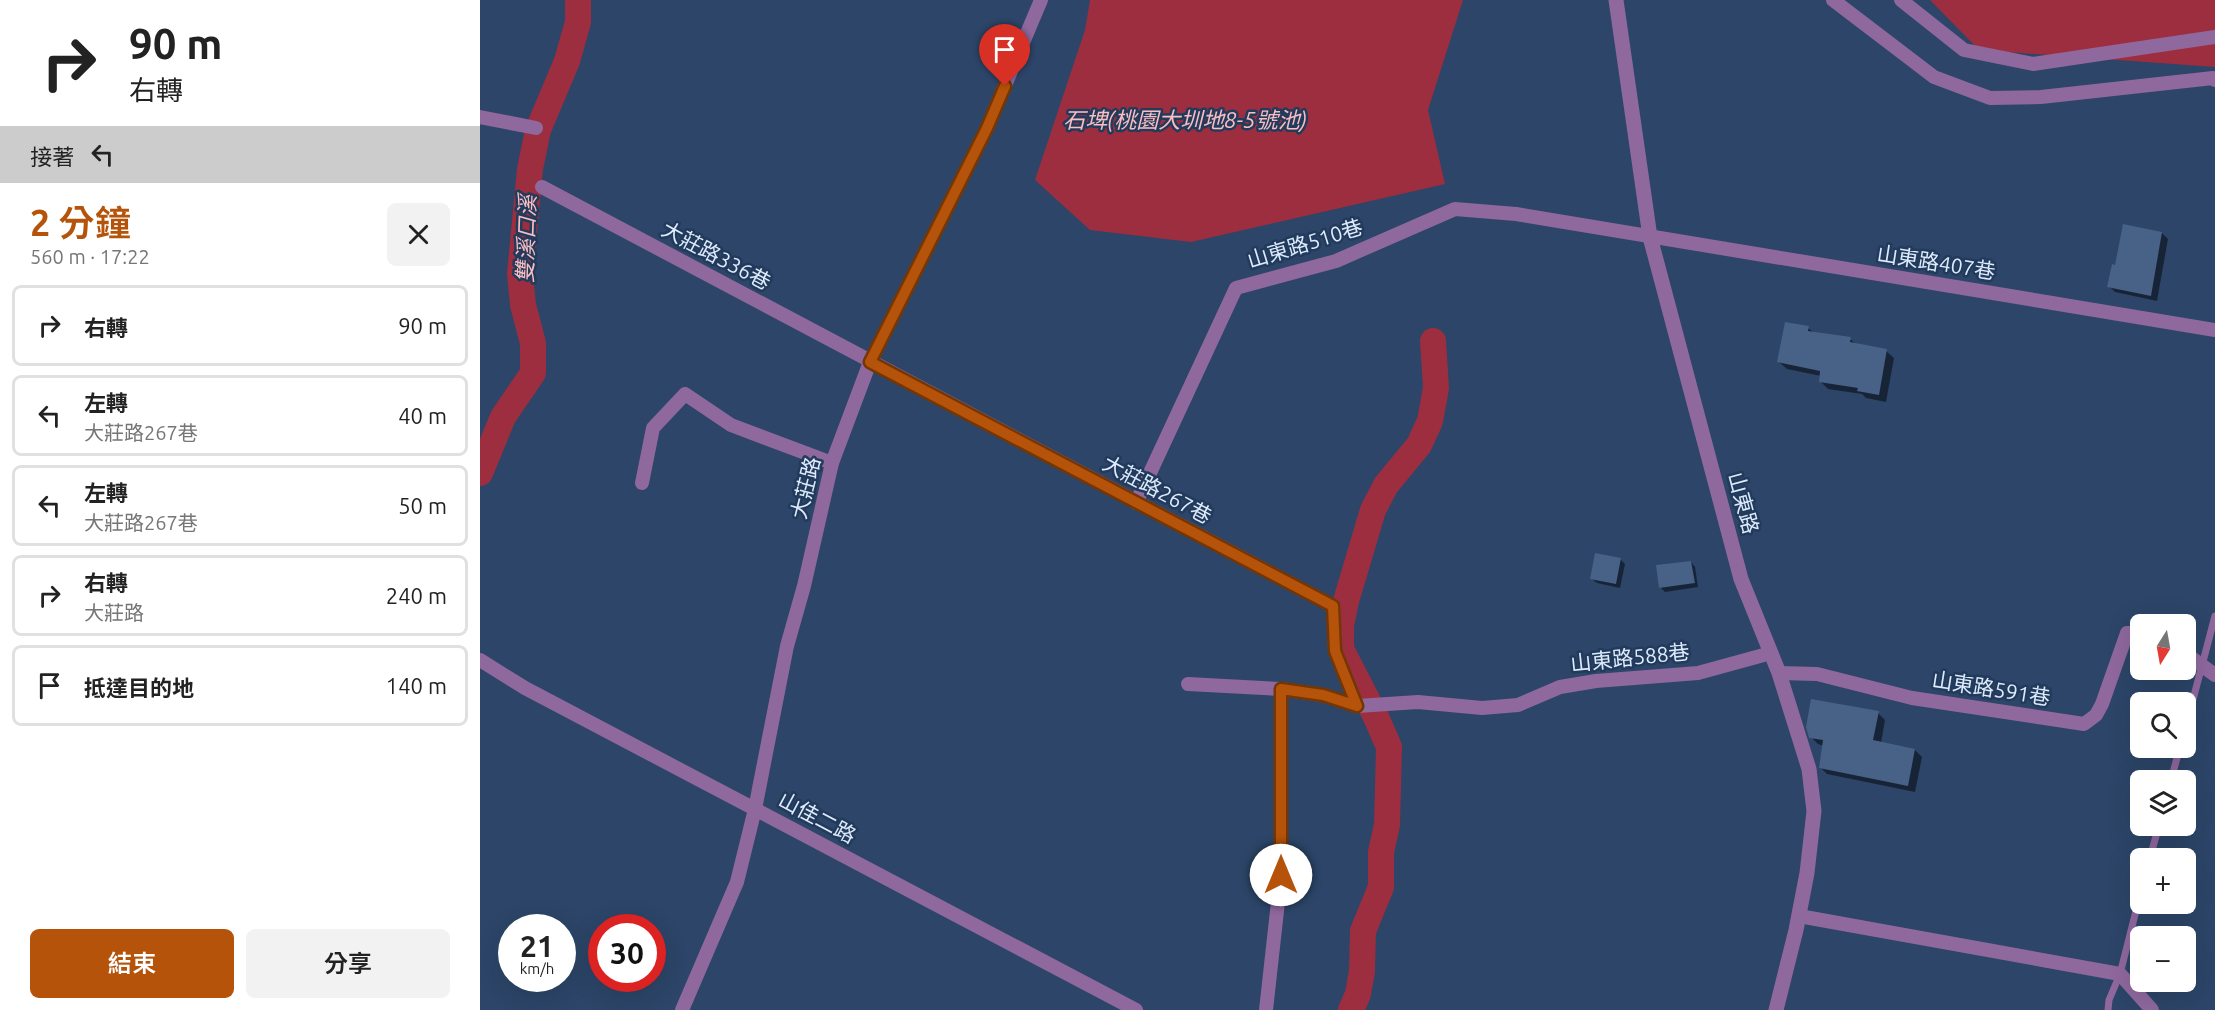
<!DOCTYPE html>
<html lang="zh-TW">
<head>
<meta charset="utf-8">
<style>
	body { margin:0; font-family:Ubuntu,"Noto Sans TC",sans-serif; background:#f2f2f2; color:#222; height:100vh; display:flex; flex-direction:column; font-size:22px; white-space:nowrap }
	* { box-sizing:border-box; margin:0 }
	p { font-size:20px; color:#767676 }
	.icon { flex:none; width:33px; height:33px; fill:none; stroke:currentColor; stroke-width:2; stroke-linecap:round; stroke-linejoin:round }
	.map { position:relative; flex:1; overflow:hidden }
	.sheet { display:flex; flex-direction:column; background:#fff; width:480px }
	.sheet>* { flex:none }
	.top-card { background:#fff; color:#222; overflow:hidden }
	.needle { width:39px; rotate:191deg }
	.tools { position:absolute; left:1650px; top:614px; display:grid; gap:12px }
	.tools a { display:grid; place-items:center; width:66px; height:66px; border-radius:9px; background:#fff; box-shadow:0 6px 24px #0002; font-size:30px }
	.speed { position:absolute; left:18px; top:914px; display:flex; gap:12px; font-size:30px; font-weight:700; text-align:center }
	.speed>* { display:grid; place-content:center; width:78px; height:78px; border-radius:50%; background:#fff; box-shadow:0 6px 24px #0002; line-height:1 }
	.speed small { font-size:15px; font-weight:400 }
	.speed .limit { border:9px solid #d22; background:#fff; color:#111 }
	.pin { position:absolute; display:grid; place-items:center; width:51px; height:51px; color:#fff; margin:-62px -26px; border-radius:50% 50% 50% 0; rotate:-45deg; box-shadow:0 0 6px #0007 }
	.pin .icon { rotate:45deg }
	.me { position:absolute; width:66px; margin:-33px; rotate:0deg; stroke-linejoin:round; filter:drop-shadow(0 0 4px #0008) }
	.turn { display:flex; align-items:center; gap:21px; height:126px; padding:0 30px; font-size:27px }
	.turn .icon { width:78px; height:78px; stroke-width:2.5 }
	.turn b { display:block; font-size:42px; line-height:51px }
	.then { display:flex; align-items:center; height:57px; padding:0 30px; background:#0003; gap:12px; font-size:22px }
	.round { display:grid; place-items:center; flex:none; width:63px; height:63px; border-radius:9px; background:#f2f2f2 }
	.head { display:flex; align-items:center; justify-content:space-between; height:102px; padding:0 30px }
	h1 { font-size:36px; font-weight:600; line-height:45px; color:#b45309 }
	.action { display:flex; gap:12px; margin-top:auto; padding:12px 30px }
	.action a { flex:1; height:69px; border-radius:9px; background:#b45309; color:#fff; font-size:24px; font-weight:600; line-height:69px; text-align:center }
	.action a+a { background:#f2f2f2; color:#222 }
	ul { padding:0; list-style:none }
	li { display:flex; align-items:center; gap:18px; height:81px; margin:0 12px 9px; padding:0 18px; border:3px solid #e0e0e0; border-radius:9px }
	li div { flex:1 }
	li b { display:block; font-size:22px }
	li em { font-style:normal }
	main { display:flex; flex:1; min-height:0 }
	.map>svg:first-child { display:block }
	.water { fill:#9d2e3f }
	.shadow { fill:#0007 }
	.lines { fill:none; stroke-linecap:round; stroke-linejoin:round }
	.river { stroke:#9d2e3f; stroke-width:26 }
	.building { fill:#476286 }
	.service { stroke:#8f689e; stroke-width:7 }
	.minor { stroke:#8f689e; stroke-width:14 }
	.tertiary { stroke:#8f689e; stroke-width:15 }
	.route-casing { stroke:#753606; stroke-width:15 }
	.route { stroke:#b45309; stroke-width:10 }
	.labels { text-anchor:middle; stroke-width:5; stroke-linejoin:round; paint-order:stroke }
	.street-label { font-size:21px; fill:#deebfc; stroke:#223b5c }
	.water-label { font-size:22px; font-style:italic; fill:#fabdc0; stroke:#223b5c }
</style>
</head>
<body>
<main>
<section class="sheet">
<div class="top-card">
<div class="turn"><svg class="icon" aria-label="right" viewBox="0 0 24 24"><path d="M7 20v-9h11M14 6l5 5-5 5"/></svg><div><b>90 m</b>右轉</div></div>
<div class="then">接著<svg class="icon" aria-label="left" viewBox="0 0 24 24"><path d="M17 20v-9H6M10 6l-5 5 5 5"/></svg></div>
</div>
<div class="head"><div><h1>2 分鐘</h1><p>560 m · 17:22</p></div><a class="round"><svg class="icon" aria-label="close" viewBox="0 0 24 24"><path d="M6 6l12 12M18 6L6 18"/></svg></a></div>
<ul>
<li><svg class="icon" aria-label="right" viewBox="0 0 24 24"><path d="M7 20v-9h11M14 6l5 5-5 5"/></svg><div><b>右轉</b></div><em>90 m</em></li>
<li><svg class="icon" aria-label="left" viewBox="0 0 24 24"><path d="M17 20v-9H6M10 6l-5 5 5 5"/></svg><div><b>左轉</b><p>大莊路267巷</p></div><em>40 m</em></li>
<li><svg class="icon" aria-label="left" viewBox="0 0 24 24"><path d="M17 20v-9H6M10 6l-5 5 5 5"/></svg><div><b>左轉</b><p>大莊路267巷</p></div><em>50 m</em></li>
<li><svg class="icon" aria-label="right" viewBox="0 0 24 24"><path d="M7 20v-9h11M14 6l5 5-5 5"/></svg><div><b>右轉</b><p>大莊路</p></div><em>240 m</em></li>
<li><svg class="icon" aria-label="arrive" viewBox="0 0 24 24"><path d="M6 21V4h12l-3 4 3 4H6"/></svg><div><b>抵達目的地</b></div><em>140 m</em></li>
</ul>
<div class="action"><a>結束</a><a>分享</a></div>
</section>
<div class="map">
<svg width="1735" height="1010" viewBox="0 0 1735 1010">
	<rect width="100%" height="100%" fill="#2c4568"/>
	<g class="water">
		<polygon points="610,0 983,0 948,110 965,184 711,242 610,230 555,180 605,30"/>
		<polygon points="1450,0 1735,0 1735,67 1499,50"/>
	</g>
	<g class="shadow">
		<polygon points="1682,233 1688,239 1677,301 1635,292 1629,286 1636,267"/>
		<polygon points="1328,328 1334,333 1370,339 1377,345 1406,351 1414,358 1406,402 1386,398 1382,394 1348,389 1340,381 1341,376 1307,369 1299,362"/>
		<polygon points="1140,559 1145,564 1140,588 1117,583 1112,579"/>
		<polygon points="1211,562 1215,567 1218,587 1185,592 1180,587"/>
		<polygon points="1398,713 1405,720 1401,743 1435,750 1442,757 1435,792 1347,774 1340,767 1344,746 1338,744 1331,737"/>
	</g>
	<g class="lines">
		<g class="river">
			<polyline points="0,473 23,417 53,373 53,343 43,305 40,274 50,169 58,130 87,61 98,22 98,0"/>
			<polyline points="871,1010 878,994 882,971 883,931 901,887 901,852 907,825 909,747 896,717 861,649 861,626 866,601 893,510 906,485 939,445 950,421 956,388 953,341"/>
		</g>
	</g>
	<g class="building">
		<polygon points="1643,224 1682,232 1671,296 1627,287 1632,264 1635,265"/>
		<polygon points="1305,322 1329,326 1328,331 1371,337 1370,342 1407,349 1399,395 1377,391 1378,388 1339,382 1340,371 1297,362"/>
		<polygon points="1115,553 1141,558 1136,584 1110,579"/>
		<polygon points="1211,561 1215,583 1179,588 1176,565"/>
		<polygon points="1331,699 1399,711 1393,740 1435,749 1428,786 1339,768 1343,740 1329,738 1326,727"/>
	</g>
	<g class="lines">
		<g class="service">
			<polyline points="1706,726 1735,616"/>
			<polyline points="1691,780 1700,747"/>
			<polyline points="1670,858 1679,825"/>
			<polyline points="1628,1010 1629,1000 1640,974 1660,895"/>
		</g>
		<g class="minor">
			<polyline points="1353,0 1454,77 1510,98 1561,97 1733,78 1735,80"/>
			<polyline points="1421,0 1484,50 1553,64 1735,37"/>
			<polyline points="0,117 56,128"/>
			<polyline points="62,187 853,606 855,651 877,706"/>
			<polyline points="162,483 173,428 205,394 251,425 352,463"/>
			<polyline points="656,503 756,288 856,261 975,209 1036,214 1735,330"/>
			<polyline points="1706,654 1735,675"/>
			<polyline points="0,660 45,688 656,1010"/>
			<polyline points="1299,673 1337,674 1432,698 1604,724 1616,715 1622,704 1647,633 1660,633"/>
			<polyline points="708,684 801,689 843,695 877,706 938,702 1002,708 1038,705 1080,687 1116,681 1218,673 1291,653"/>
			<polyline points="1319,916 1640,974 1672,1010"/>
			<polyline points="202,1010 257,882 275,809 307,646 324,586 352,463 390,362 507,128 561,0"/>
			<polyline points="786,1010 801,875 801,689"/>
		</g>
		<polyline class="tertiary" points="1136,0 1170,237 1261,579 1299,673 1329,769 1334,811 1327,873 1316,930 1296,1010"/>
	</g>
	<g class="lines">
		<g class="route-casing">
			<polyline id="route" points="525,86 507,128 390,362 853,606 855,651 877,706 843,695 801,689 801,875"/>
		</g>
		<use href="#route" class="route"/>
	</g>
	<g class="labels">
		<g class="street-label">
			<text transform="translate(825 244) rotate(-17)" y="7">山東路510巷</text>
			<text transform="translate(236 256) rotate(28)" y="7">大莊路336巷</text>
			<text transform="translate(1456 263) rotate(9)" y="7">山東路407巷</text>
			<text transform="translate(326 488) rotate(-76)" y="7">大莊路</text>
			<text transform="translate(677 490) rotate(28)" y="7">大莊路267巷</text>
			<text transform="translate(1263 503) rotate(75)" y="7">山東路</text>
			<text transform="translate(1150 658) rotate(-6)" y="7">山東路588巷</text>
			<text transform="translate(1511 689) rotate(9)" y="7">山東路591巷</text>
			<text transform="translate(337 818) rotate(28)" y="7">山佳二路</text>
		</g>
		<g class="water-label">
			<text x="705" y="128">石埤(桃園大圳地8-5號池)</text>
			<text transform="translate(46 239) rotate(-88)" y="8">雙溪口溪</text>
		</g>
	</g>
</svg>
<div class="tools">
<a><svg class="needle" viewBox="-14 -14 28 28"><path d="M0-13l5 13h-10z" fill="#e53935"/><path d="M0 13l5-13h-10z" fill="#767676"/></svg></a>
<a><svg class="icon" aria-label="search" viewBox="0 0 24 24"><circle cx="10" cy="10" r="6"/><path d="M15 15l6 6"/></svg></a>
<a><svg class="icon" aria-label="layers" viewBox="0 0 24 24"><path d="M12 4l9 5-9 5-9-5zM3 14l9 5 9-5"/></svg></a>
<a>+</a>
<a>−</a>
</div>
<div class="speed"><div>21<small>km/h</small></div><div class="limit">30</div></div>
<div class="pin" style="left:525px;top:86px;background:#d93025"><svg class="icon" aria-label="arrive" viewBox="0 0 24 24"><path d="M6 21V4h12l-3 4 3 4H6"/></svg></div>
<svg class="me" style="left:801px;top:875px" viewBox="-20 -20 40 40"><circle r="19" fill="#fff"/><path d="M0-13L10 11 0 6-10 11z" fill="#b45309"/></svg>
</div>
</main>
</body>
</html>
